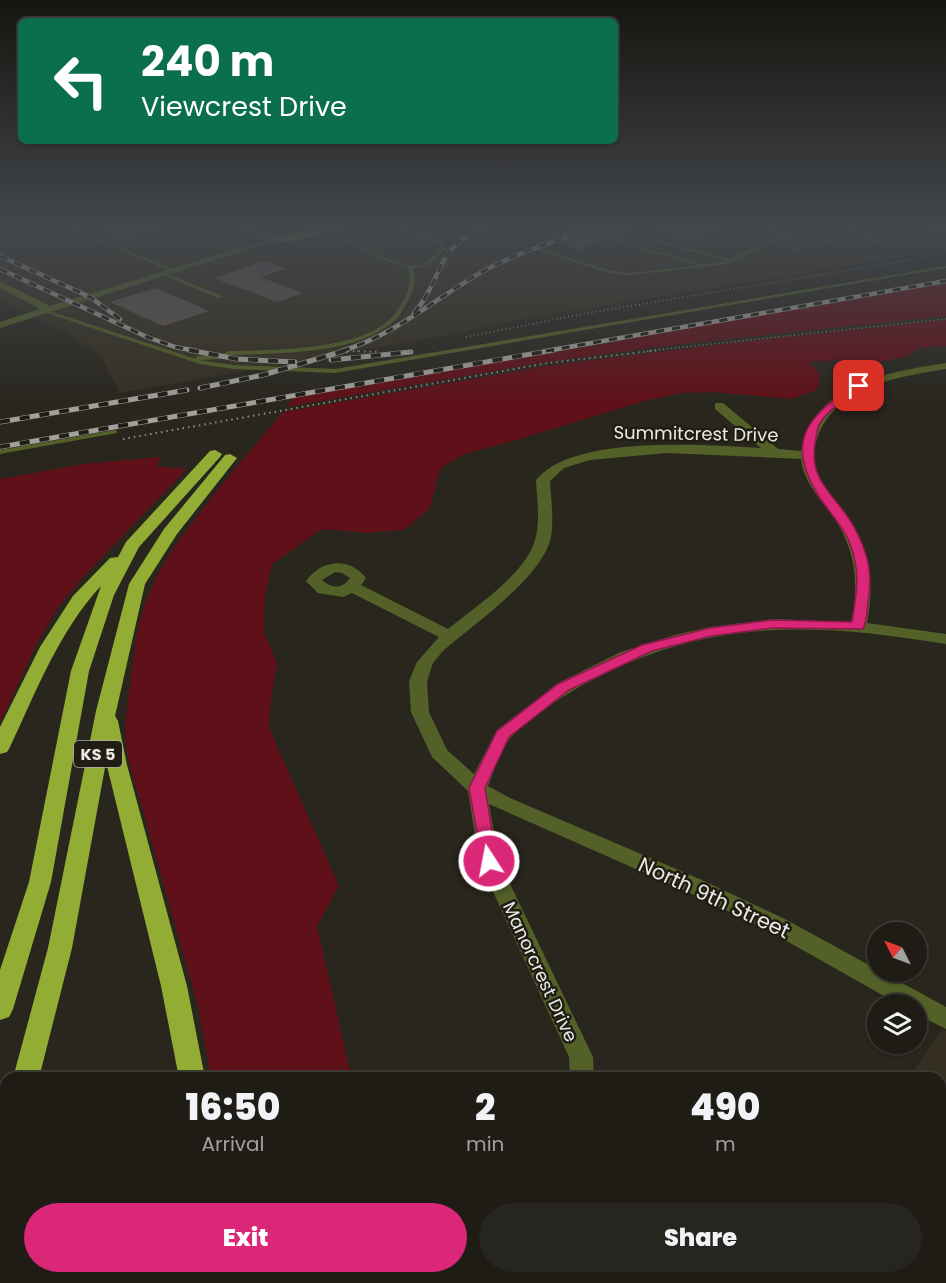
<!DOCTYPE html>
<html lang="en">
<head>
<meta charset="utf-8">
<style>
	body { margin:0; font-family:Poppins,sans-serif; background:#27251f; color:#f1f3f6; height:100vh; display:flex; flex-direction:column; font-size:22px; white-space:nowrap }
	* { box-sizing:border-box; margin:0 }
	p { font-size:20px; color:#a1a1a1 }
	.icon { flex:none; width:33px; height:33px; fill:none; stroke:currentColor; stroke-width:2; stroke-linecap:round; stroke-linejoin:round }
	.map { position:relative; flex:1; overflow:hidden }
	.drawer { position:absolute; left:0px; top:1072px; width:946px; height:212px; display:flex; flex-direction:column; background:#1f1c16; border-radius:18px 18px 0 0; box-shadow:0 2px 4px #0004,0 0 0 2px #3c3a35 }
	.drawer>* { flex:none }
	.top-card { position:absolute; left:18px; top:18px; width:600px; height:126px; border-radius:9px; box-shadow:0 2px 4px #0004,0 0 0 2px #3c3a35; background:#0b6e4f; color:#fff; overflow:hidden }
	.needle { width:39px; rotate:312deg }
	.tools { position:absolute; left:867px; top:922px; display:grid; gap:12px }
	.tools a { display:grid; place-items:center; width:60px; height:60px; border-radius:50%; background:#1f1c16; box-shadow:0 2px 4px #0004,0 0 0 2px #3c3a35; font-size:30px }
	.pin { position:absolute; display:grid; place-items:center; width:51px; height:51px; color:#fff; margin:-26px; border-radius:12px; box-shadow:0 3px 9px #0006 }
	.me { position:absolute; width:66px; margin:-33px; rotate:349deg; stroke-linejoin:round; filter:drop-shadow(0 0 4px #0008) }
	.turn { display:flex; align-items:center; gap:21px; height:126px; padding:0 24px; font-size:27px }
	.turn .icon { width:78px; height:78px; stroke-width:2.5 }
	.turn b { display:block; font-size:42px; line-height:51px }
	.eta { display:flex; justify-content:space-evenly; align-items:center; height:102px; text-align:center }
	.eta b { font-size:36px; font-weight:800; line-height:42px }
	.action { display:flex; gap:12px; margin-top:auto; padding:12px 24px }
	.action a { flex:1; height:69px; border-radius:36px; background:#db2777; color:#fff; font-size:24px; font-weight:800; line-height:69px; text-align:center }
	.action a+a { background:#27251f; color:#f1f3f6 }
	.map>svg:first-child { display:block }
	.built { fill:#352f21 }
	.green { fill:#601018 }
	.building { fill:#5f5650 }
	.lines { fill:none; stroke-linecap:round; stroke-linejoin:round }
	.path-far1 { stroke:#8f8d86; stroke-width:1.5; stroke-dasharray:1 3; stroke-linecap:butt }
	.path { stroke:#8f8d86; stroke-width:2; stroke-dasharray:1.5 4; stroke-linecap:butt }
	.lane { fill:#536027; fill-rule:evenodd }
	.street { fill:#536027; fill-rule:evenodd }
	.secondary { fill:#6c811a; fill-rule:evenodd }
	.primary { fill:#819736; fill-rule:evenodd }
	.highway { fill:#93ad34; fill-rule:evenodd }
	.rail-far1-casing { stroke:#a2a09a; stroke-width:4.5 }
	.rail-casing { stroke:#a2a09a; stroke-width:5 }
	.rail-far1 { stroke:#201d15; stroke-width:3; stroke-dasharray:8; stroke-linecap:butt }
	.rail { stroke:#201d15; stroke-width:4; stroke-dasharray:10; stroke-linecap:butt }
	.route { fill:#db2777; stroke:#8e194d; stroke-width:1.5 }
	.labels { text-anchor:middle; stroke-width:5; stroke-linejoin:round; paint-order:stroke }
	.shield { fill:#201d15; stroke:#aeaca6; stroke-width:1.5 }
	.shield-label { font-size:16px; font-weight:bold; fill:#ebe9e4 }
	.street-label { font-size:18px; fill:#ebe9e4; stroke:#201d15 }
	.near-street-label { font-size:21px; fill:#ebe9e4; stroke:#201d15 }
</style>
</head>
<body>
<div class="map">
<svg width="946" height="1283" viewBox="0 0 946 1283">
	<rect width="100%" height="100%" fill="#29261e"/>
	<g class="built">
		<polygon points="0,226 946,226 946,251 898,257 517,320 448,335 120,393 100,355 62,330 0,300"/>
		<polygon points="942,1029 946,1031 946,1283 777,1283 780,1278 940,1278 940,1078 909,1078"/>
	</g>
	<g class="green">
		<polygon points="946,283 946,316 680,344 547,362 286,407 293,398"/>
		<polygon points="946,320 946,346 917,348 908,356 869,364 836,360 809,362 821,374 817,390 791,399 712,392 682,393 644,401 520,439 464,454 440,469 430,508 404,530 367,533 322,529 272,564 265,596 264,632 277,664 271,698 269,728 339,886 317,926 350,1071 348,1078 211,1078 199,1010 127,754 125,727 132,669 138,628 146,600 158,574 176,544 219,488 283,412 546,366 748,341"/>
		<polygon points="160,457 157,466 187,469 84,576 59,606 38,641 0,723 0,479 83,464"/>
		<polygon points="171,1278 382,1278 387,1283 169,1283"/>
	</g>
	<g class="building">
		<polygon points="94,226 156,226 157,230 124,239"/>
		<polygon points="600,226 640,227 629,231 624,230 577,251 559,241"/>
		<polygon points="656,226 728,226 694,240 655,230"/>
		<polygon points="265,261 286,269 260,277 303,293 277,302 214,278"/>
		<polygon points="156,288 209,311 163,326 110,302"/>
	</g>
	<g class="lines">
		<g class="path-far1">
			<polyline points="466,337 582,314 946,254"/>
			<polyline points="353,351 359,351"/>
			<polyline points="647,351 946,319"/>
		</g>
		<g class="path">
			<polyline points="353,351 380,352"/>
			<polyline points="123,439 548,363 660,350"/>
		</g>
		<g class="lane">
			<polygon points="62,226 67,226 177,271 173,272"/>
			<path d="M350,226H356L345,230L343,235C360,245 405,273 424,264C431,260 436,253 441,247L436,243L383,226H389L440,241L446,247C436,258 428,268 413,268C417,281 413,293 406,304C403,309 400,315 396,319C359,355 279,353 230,355L222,359L198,360L233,365L335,369L946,266V268L335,373L233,369L200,364L41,311L46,310L196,359V357L198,356L221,355L229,351C273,350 364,351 394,315C397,311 399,307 402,303C409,292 411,280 408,268L380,258L339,236L341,228Z"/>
			<path d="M584,226H589L540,246L538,248L611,271L631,273L698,265L609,240L625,232L730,259L785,235L770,232L763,226C771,226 778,233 788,233C796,233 803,226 812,226L727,264L631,275L609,273L533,249L536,244ZM627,234L726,261L703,264L615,240Z"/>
			<polygon points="841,226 846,226 875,240 946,228 946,230 874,242 859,235 791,252 789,251 855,234"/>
			<polygon points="165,273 222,296 223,297 218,298 163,275 163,274"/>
			<polygon points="115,430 117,431 117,433 0,454 0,450"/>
		</g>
		<g class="street">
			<polygon points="233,226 245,226 281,239 0,328 0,322 40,309 0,288 0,281 50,306 268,239"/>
			<path d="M946,363V369C898,377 838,385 818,436C813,449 813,463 819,476C826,490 837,501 846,514C870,547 875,582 867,623L946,634V644C822,624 718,617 602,675C573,689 535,713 512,736C502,746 494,772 488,786L510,798L702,880L785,919L878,970V972H882L946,1007V1029L916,1014V1005H900L769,931L688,892L489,804L499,861L593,1057L594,1078H570L569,1057L479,861L468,791L432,757L411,712L409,681L417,662L439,637L352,593L343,597L318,593L306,581C321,560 349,556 366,578L361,585L448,629C476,606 529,572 536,536C540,518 537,498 536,480C572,434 707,445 761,448L715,409V403H723L778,449L801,451C814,383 889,372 946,363ZM666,453L801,459C803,479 817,496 829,511C855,545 860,581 851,622L773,619L710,627L675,635L621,652L558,683L497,730L474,774L447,750L429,712L427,681L433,663L443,651C474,624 542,578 551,537C554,519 551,499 550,481L564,468L590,460ZM335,572L342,573L350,578C343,589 331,589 322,580Z"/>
			<polygon points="480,1278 510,1278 508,1283 478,1283"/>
		</g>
		<polygon class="secondary" points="0,1246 6,1248 6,1278 18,1278 9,1283 0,1282"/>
		<path class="primary" d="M324,226H338C327,234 283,246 272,239Z"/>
		<g class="highway">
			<path d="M215,450L222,454L220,457L139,547L114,595L89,671L51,882L13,1009L9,1017L0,1020V970L29,882L71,671L101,586C59,631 36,692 10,747L7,752L0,754V727L40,647L73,596L110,558L118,557L126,542L210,451Z"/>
			<polygon points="230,454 237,458 177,534 145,584 115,716 118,721 127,765 187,986 205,1078 179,1078 161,986 106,762 72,948 39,1078 13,1078 48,948 96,711 129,584 164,529 225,455"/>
			<polygon points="6,1118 6,1157 0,1159 0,1120"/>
			<polygon points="145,1278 175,1278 174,1283 142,1283"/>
		</g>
		<g class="rail-far1-casing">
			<g id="rail-far1">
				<polyline points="0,256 90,297 120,319"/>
				<polyline points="0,269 147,337 175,347 197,351"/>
				<path d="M414,313C446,275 432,249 487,226"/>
				<path d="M342,351C398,334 439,295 489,268C521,251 561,240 595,226"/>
				<polyline points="546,351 946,281"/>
			</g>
		</g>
		<g class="rail-casing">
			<g id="rail">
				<polyline points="189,350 237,359 295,362"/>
				<polyline points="331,360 411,352"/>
				<polyline points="200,388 263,375 347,350"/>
				<polyline points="0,422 187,390"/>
				<polyline points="0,447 554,350"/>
			</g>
		</g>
		<use href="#rail-far1" class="rail-far1"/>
		<use href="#rail" class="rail"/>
	</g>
	<linearGradient id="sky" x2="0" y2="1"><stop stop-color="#171510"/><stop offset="0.56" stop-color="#43474c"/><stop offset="1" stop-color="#43474c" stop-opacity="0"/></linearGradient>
	<rect width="946" height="405" fill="url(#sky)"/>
	<path class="route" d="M856,384L864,386C851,400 828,407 819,425C817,428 817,434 816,438C806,482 836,494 854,527C868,553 873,573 868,602C867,611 867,621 863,629L772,628L711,636L652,651L569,690L509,737L485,788L497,861L495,866L489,867L483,866L469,788L497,731L558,684L642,645L710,628L772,620L852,622C857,591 861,571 849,541C841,523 828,511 818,495C784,440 809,415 856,384Z"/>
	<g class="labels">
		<rect class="shield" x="74" y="741" width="48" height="26" rx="4.5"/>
		<g class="shield-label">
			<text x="98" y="760">KS 5</text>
		</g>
		<g class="street-label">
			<text transform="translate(696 434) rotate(1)" y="6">Summitcrest Drive</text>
			<text transform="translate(540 972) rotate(65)" y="6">Manorcrest Drive</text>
		</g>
		<g class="near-street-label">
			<text transform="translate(714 898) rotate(25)" y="7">North 9th Street</text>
		</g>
	</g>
</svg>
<div class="tools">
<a><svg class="needle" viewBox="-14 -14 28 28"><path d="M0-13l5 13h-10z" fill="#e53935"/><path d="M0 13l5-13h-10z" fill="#a1a1a1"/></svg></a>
<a><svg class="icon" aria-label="layers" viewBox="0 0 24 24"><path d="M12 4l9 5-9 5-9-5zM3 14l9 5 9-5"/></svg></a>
</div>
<div class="pin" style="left:859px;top:386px;background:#d93025"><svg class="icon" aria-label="arrive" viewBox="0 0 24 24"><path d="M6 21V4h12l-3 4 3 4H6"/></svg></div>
<svg class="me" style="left:489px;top:861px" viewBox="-20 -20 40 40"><circle r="17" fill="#db2777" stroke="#fff" stroke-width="3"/><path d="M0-11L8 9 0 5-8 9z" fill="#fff"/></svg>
<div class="top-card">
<div class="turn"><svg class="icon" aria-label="left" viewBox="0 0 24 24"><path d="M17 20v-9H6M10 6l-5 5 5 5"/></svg><div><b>240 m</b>Viewcrest Drive</div></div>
</div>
<section class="drawer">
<div class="eta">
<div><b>16:50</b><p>Arrival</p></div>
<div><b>2</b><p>min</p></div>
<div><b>490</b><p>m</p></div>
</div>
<div class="action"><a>Exit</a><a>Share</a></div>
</section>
</div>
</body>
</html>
